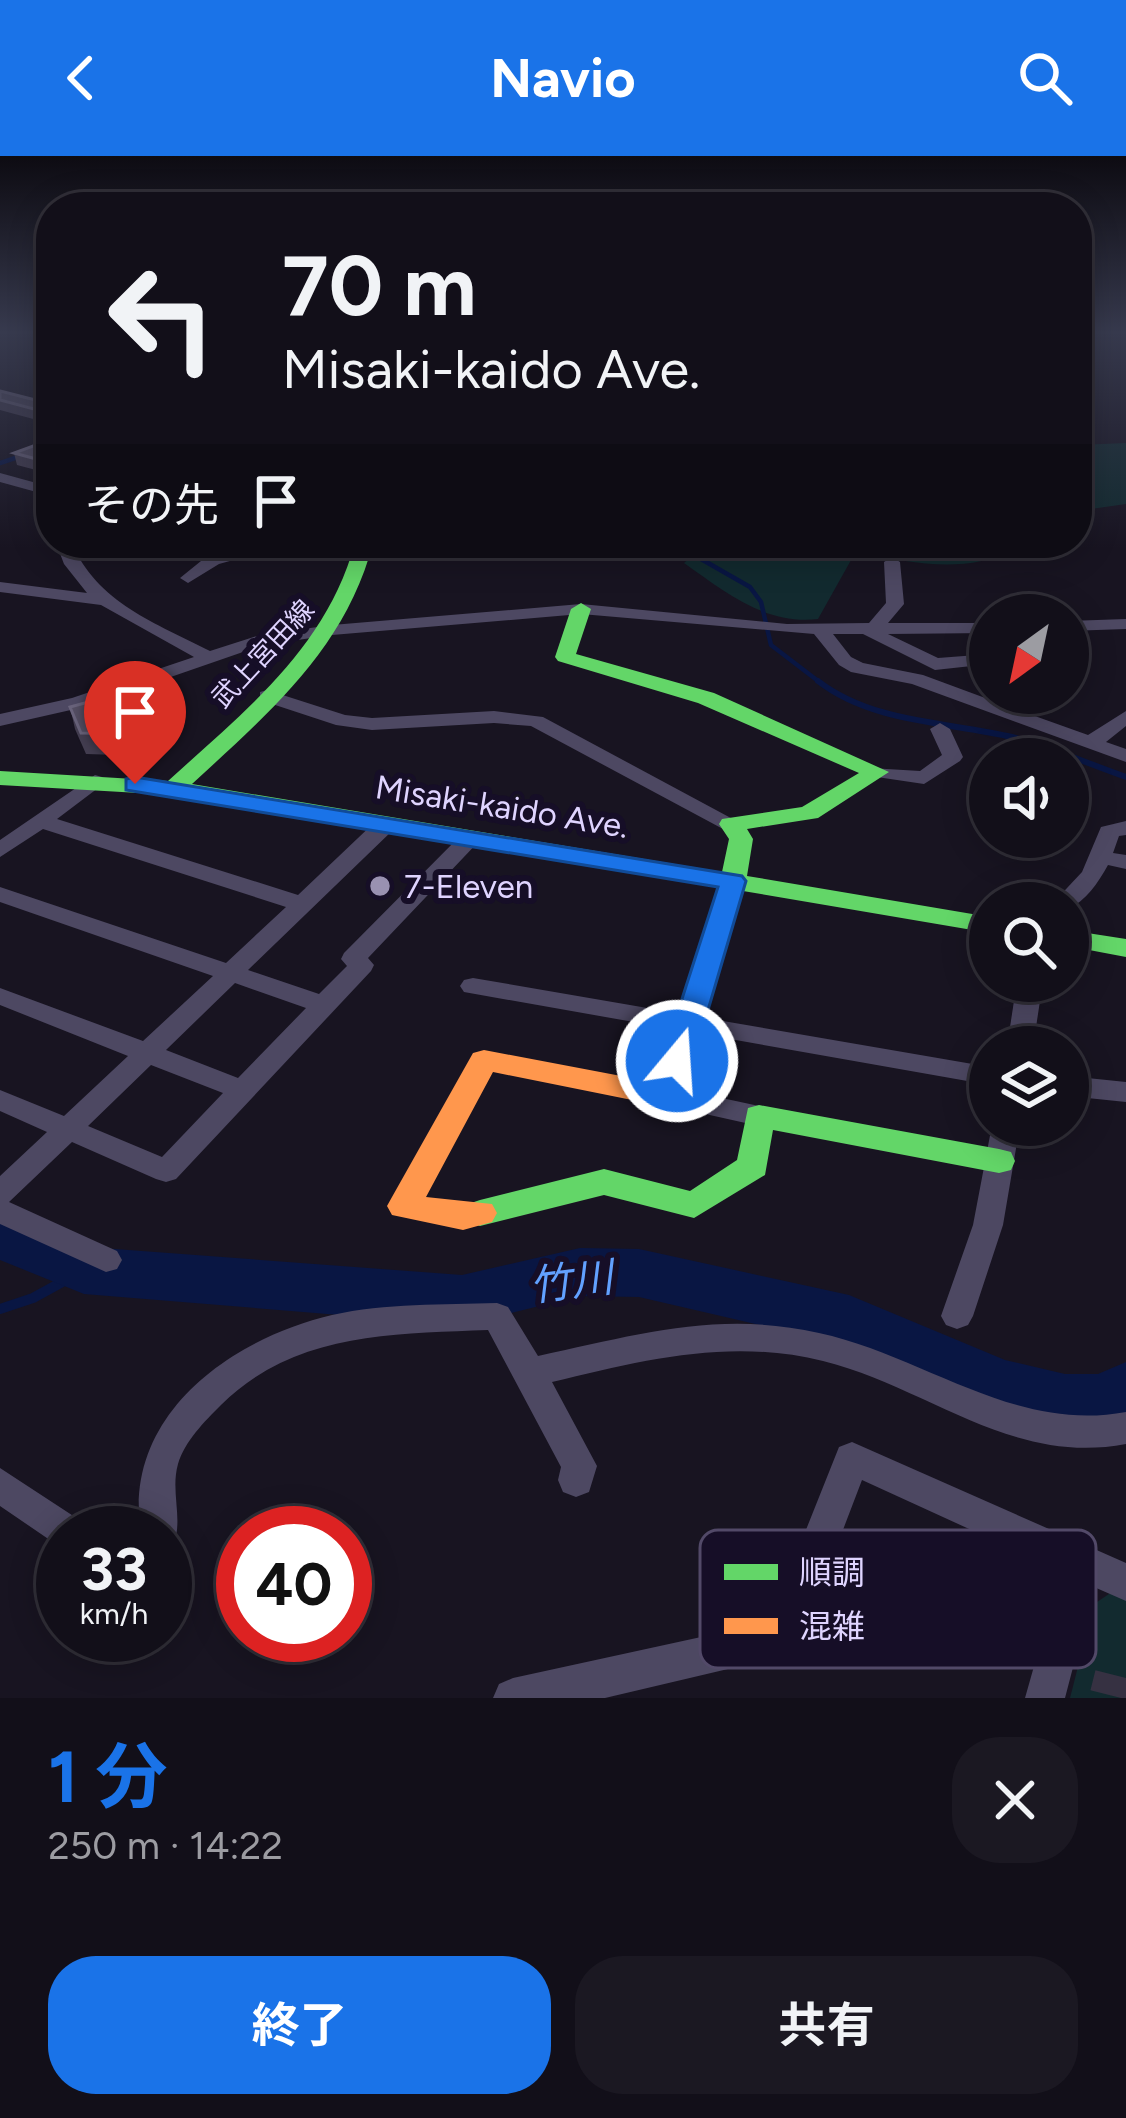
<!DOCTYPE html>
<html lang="ja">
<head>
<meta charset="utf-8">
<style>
	body { margin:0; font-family:Figtree,"Noto Sans JP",sans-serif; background:#1b1822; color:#f1f3f6; height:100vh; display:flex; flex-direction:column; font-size:45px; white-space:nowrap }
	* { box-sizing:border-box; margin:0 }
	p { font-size:39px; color:#9c9ca2 }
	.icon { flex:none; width:66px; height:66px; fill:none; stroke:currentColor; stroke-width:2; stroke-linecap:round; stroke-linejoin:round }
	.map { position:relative; height:1542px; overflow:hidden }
	.drawer { display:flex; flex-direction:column; background:#120f19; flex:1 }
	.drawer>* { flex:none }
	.hud { position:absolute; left:36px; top:36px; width:1056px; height:366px; border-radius:48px; box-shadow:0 6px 30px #0003,0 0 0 3px #312f38; background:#120f19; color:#f1f3f6; overflow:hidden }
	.needle { width:78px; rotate:213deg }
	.controls { position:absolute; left:969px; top:438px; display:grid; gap:24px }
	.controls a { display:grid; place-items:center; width:120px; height:120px; border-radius:50%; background:#120f19; box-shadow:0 6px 30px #0003,0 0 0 3px #312f38; font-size:60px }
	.speed { position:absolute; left:36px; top:1350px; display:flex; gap:24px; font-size:60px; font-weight:700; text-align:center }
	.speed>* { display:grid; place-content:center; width:156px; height:156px; border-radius:50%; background:#120f19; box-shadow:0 6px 30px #0003,0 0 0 3px #312f38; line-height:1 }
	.speed small { font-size:30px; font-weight:400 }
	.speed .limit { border:18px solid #d22; background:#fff; color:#111 }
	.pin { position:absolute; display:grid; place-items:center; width:102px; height:102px; color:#fff; margin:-123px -51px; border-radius:50% 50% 50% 0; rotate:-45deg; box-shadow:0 0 12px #0007 }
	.pin .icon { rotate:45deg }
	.me { position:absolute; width:132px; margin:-66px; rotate:18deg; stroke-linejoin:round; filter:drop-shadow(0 0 9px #0008) }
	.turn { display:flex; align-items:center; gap:42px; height:252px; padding:0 48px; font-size:54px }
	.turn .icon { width:156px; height:156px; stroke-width:2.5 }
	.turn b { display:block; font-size:84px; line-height:102px }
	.then { display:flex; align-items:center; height:114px; padding:0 48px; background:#0003; gap:24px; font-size:45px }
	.round { display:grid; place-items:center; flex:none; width:126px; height:126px; border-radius:48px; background:#1b1822 }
	.head { display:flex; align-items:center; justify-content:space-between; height:204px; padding:0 48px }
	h1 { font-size:72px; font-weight:700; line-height:90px; color:#1a73e8 }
	.action { display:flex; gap:24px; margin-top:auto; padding:24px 48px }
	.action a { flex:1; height:138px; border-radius:48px; background:#1a73e8; color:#fff; font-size:48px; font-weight:700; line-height:138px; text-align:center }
	.action a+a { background:#1b1822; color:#f1f3f6 }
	header { display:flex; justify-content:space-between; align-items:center; height:156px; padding:0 48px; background:#1a73e8; color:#fff; font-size:54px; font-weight:700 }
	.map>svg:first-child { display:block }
	.green { fill:#122a2f }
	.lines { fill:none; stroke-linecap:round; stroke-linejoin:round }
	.stream-far2 { stroke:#091643; stroke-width:4.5 }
	.stream-far1 { stroke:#091643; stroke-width:6 }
	.stream { stroke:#091643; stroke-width:10 }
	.river { fill:#091643; fill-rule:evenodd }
	.highway-tunnel { stroke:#363142; stroke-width:63; stroke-dasharray:63 32; stroke-linecap:butt }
	.street { fill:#4d4862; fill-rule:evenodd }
	.fast { fill:#63d668; fill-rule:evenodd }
	.slow { fill:#ff974d; fill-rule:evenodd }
	.wall { fill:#433d50 }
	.shaded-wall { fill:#2b2635 }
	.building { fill:#544e63; stroke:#69637b; stroke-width:3 }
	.route { fill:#1a73e8; stroke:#114b97; stroke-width:3 }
	.poi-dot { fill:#9991b1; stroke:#160e27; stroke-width:4.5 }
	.labels { text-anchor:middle; stroke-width:12; stroke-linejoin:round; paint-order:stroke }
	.far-street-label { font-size:27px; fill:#dfd4ff; stroke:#160e27 }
	.street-label { font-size:33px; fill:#dfd4ff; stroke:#160e27 }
	.poi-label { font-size:33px; fill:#dfd4ff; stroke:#160e27; text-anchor:start }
	.near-water-label { font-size:42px; font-style:italic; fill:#62a1ff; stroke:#160e27 }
	.key { fill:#160e27; stroke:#524968; stroke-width:3 }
	.key-label { font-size:33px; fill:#dfd4ff }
</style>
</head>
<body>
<header><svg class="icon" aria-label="back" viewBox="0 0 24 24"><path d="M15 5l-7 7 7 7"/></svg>Navio<svg class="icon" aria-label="search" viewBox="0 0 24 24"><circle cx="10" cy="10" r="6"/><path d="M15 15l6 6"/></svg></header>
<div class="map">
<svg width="1126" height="1542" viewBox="0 0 1126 1542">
	<rect width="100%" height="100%" fill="#181421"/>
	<g class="green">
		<polygon points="1126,287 1126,348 1077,355 1077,289"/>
		<path d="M707,387H1029C965,421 923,407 855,397L818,463C765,469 725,436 684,407Z"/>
		<polygon points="1112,1436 1126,1442 1126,1542 1070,1542 1094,1448"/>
	</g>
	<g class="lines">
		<g class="stream-far2">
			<polyline points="35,294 51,289"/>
			<polyline points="0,307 21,300"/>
			<polyline points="648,387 701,403 750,431 761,446 771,489 822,528"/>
		</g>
		<path class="stream-far1" d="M818,525C872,567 948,566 1012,581C1050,591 1089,608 1126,621"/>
		<polyline class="stream" points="0,1153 33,1142 84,1114"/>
		<polygon class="river" points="0,1057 88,1091 462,1119 580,1092 639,1093 849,1139 1005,1204 1065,1218 1098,1218 1126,1206 1126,1267 1107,1274 1065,1274 997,1258 838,1187 639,1141 580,1140 462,1169 84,1138 0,1104"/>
		<polyline class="highway-tunnel" points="1121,1542 1126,1522"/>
		<g class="street">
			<polygon points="0,317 51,331 51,340 0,326"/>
			<path d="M56,387H72C96,446 157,468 210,495L260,479L332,469L581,448L787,468L869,467L886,447L884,406L892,401L900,406L904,448L888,467H990V477L888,478L938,502L990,498V508L935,514L863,478H833L851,501L863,507L923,519L1015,553L1036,537H1057L1032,559L1088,579L1126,555V570L1106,586L1126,593V606L912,528L851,516L839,509L814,478L581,458L332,479L263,489L84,551L0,570V558L72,542L194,501L101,449L0,436V426L87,437L64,408Z"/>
			<polygon points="132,387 155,387 136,396 128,391"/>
			<polygon points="169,387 189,387 215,400 267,387 295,387 219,408 188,427 180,422 201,405"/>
			<polygon points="1126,463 1126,473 1068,475 1068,465"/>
			<polygon points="267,534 345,559 372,562 494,555 543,561 742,668 731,675 723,673 531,570 494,567 372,574 336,569 260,544 260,536"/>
			<polygon points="940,567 950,573 963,601 960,605 924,628 870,620 867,616 870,612 920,615 942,599 930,573"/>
			<path d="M95,619L102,621L105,625L102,629L57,663L298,739L378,663H394L397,668L394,673L248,814L319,838L347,810L341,803L344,797L463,677H479L482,682L368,802L374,809L371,815L176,1023L166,1026L156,1023L72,986L9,1046L117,1095L122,1104L117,1113L106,1116L0,1068V1020L47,976L0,955V934L64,960L128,900L0,849V832L143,885L213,820L0,746V731L226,807L286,751L43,673L0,701V684ZM235,827L306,852L238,922L166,894ZM151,909L223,937L162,1001L88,970Z"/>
			<path d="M1126,665V679L1119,680L1113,697L1126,699V713L1108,709C1098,727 1086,745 1068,753V747H1053L1082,716L1101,671Z"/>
			<polygon points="473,822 990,911 990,929 464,836 460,830 464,824"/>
			<polygon points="1017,825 1043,825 1033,891 1007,891"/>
			<polygon points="1068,920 1126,926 1126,946 1068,940"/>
			<polygon points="666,930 759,950 769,953 773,960 769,967 759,970 656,947 652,940 656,933"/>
			<polygon points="992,969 1020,969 1003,1069 973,1160 968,1169 957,1173 946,1169 941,1160 973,1069"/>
			<path d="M497,1147L508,1151L538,1200C637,1179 718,1154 819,1177C925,1200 1014,1277 1126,1256V1288C1011,1310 928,1231 823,1205C729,1182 644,1204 552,1226L597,1310L589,1336L576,1341L563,1336L558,1324L561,1311L488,1174C392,1178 295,1176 221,1249C204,1266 185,1285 178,1308C170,1336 184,1365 173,1389L165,1393V1377H141C122,1260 230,1183 332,1159C386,1147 443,1149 497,1147Z"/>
			<polygon points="852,1286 1126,1407 1126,1445 1094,1431 1065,1542 1025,1542 1061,1415 862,1324 804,1476 770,1503 605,1542 493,1542 499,1528 513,1522 747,1471 776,1449 839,1291"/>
			<polygon points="0,1312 81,1365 87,1377 63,1377 63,1393 0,1350"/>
			<polygon points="165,1427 180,1434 185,1447 180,1460 166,1466"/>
		</g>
		<g class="fast">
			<path d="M355,387H373C346,492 269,557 192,628L722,716L729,683L719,668L722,663L802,651L859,617L698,547L558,505L555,501L571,453L581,447L591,453L576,498L714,537L889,616L818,662L747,673L753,683L747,720L990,761V777L743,735L682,940L677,948L666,951L626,942L622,934L626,926L655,927L718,731L174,639L0,629V615L168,625C246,554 326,492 355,387Z"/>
			<polygon points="1068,774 1126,783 1126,801 1068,790"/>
			<polygon points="759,949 999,993 1011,996 1015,1005 1011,1014 999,1017 773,974 765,1019 694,1062 604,1039 480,1070 468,1066 463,1057 468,1048 480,1044 604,1013 690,1035 737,1004 748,952"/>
		</g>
		<polygon class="slow" points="484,894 637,923 648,926 652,934 648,942 637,945 493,916 426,1041 492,1048 497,1057 492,1066 463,1074 392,1059 387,1050 392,1041 473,897"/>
	</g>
	<g class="wall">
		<polygon points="0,235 51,248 51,266 48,267 0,254"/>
		<polygon points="51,295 51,318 17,309 14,297"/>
		<polygon points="353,387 353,400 334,400 334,394"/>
		<polygon points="169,524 173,546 150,600 86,598 75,573 70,551"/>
	</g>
	<g class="shaded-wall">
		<polygon points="51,254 51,266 48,267 45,256"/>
		<polygon points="169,524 173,546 150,600 145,578"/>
	</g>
	<g class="building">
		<polygon points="0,235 51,248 51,254 45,256 0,244"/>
		<polygon points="33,290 51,295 51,307 14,297"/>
		<polygon points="334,387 353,387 352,393 334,394"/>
		<polygon points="169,524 145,578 81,577 70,551"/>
	</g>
	<linearGradient id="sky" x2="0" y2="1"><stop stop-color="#0d0b12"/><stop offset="0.45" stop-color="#373a4e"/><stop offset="1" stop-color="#373a4e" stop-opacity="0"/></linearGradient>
	<rect width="1126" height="392" fill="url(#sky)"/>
	<polygon class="route" points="135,621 742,720 746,725 693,905 677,915 662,905 718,731 126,634 126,623"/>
	<circle class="poi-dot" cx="380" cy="730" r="12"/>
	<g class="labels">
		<g class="far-street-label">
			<text transform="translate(263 498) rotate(-47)" y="9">武上宮田線</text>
		</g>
		<g class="street-label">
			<text transform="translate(502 650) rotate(9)" y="12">Misaki-kaido Ave.</text>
		</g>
		<g class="poi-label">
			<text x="404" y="742">7-Eleven</text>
		</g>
		<g class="near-water-label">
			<text transform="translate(571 1125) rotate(-7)" y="15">竹川</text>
		</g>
	</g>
	<rect x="700" y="1374" width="396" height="138" rx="18" class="key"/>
	<rect x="724" y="1408" width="54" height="16" fill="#63d668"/>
	<rect x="724" y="1462" width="54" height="16" fill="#ff974d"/>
	<g class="key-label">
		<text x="799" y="1428">順調</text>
		<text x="799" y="1482">混雑</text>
	</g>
</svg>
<div class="controls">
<a><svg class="needle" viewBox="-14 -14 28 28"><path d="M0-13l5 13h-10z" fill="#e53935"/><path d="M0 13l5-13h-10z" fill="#9c9ca2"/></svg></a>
<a><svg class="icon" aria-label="sound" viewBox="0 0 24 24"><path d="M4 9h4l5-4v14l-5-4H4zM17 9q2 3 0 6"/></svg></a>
<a><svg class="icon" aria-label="search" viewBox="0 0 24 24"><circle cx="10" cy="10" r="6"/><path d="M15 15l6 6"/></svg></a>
<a><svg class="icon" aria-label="layers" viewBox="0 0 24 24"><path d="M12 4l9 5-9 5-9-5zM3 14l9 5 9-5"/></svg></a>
</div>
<div class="speed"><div>33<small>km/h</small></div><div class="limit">40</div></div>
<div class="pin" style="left:135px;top:628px;background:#d93025"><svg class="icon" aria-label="arrive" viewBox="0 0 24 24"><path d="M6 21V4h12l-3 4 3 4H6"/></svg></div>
<svg class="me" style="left:677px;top:905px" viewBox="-20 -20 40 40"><circle r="17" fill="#1a73e8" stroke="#fff" stroke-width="3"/><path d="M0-11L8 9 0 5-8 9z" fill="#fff"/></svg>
<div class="hud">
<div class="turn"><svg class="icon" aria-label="left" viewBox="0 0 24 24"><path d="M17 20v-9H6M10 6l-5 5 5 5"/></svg><div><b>70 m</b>Misaki-kaido Ave.</div></div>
<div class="then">その先<svg class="icon" aria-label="arrive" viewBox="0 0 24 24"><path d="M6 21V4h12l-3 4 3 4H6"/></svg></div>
</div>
</div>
<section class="drawer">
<div class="head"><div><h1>1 分</h1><p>250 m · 14:22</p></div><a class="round"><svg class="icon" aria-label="close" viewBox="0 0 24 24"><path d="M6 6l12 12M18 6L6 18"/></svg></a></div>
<div class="action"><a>終了</a><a>共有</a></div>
</section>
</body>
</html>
